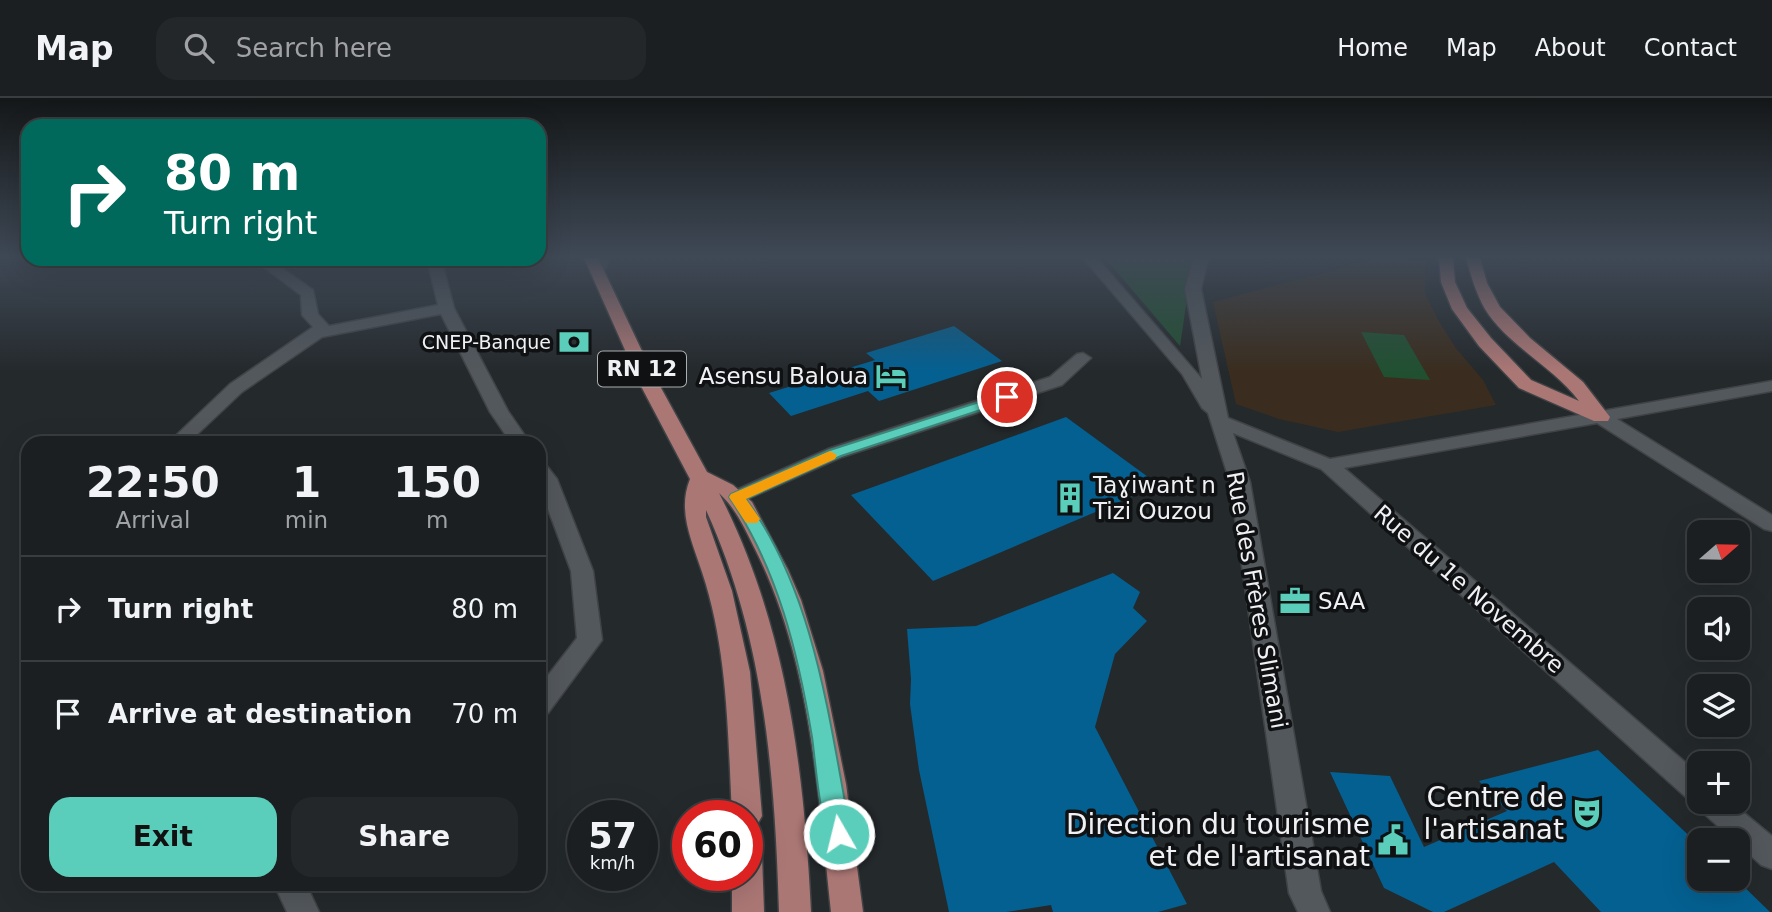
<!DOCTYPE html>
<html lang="en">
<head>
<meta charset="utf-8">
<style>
	body { margin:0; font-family:"DejaVu Sans",sans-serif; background:#24272a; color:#f1f3f6; height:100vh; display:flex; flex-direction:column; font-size:26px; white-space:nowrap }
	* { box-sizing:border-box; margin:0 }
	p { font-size:23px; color:#a0a2a5 }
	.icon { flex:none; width:38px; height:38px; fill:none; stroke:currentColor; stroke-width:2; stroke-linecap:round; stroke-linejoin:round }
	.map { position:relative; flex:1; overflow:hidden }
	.panel { position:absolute; left:21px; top:338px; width:525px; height:455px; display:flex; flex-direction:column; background:#1b1f21; border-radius:21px; box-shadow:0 7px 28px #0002,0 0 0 2px #393d3f }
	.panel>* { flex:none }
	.top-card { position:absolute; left:21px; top:21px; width:525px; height:147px; border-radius:21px; box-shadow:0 7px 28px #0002,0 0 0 2px #393d3f; background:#00695c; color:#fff; overflow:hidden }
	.needle { width:46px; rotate:70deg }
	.fabs { position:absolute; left:1687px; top:422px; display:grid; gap:14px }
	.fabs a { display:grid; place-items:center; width:63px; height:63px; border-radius:14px; background:#1b1f21; box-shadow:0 7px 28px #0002,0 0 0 2px #393d3f; font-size:35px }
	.speed { position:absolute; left:567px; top:702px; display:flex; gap:14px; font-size:35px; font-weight:700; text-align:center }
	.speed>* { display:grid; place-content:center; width:91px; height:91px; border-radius:50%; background:#1b1f21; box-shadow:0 7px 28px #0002,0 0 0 2px #393d3f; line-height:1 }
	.speed small { font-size:18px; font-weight:400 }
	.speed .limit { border:10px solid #d22; background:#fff; color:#111 }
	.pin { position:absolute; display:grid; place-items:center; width:60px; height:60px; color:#fff; margin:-30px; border:4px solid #fff; border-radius:50%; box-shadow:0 2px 7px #0007 }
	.me { position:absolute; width:77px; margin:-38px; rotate:352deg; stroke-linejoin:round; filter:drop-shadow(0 0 5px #0008) }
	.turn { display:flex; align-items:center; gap:24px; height:147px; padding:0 28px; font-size:32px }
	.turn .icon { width:91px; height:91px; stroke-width:2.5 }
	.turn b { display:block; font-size:49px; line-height:60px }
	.eta { display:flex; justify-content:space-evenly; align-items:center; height:119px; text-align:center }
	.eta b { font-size:42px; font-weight:700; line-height:49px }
	.button { display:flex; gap:14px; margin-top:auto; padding:14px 28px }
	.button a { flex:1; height:80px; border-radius:21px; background:#5bcebb; color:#111; font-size:28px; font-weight:700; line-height:80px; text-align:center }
	.button a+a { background:#24272a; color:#f1f3f6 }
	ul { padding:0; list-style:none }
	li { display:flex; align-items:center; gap:21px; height:105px; padding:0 28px; border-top:2px solid #393d3f }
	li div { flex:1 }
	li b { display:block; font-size:26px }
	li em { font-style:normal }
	header { display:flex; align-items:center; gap:42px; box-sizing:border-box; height:98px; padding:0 35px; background:#1b1f21; border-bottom:2px solid #393d3f }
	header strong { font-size:33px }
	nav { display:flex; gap:38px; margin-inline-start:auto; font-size:24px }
	.search { width:490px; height:63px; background:#24272a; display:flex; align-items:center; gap:18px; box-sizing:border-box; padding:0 24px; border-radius:21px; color:#a0a2a5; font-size:26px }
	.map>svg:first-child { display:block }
	.education { fill:#3a2d1f }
	.green { fill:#215031 }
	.building { fill:#046091 }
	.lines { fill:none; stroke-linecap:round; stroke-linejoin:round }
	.minor-casing { stroke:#404346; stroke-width:3 }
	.major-casing { stroke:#404346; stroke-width:3 }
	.minor { fill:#53585c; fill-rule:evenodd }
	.major { fill:#ab7775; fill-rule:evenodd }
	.route { fill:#5bcebb; stroke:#3b867a; stroke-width:2 }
	.slow { fill:#f59e0b }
	.labels { text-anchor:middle; stroke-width:7; stroke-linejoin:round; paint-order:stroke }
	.far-poi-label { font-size:19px; fill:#eff1f4; stroke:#0f1113; text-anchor:end }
	.shield { fill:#0f1113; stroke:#acaeb0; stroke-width:2 }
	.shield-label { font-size:21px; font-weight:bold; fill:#eff1f4 }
	.poi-label { font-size:23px; fill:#eff1f4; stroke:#0f1113; text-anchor:start }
	.street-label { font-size:23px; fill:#eff1f4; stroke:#0f1113 }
	.near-poi-label { font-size:28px; fill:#eff1f4; stroke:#0f1113; text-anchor:end }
</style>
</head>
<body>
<header>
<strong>Map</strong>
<div class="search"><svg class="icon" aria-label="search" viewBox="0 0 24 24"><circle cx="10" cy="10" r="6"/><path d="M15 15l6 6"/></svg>Search here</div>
<nav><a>Home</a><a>Map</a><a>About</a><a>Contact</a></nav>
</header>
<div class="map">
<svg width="1772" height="814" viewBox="0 0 1772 814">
	<rect width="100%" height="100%" fill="#24292c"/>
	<polygon class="education" points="1379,160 1426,163 1425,195 1437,220 1455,249 1483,282 1496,307 1338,334 1279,321 1236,306 1213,204"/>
	<g class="green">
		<polygon points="1105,160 1193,160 1180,248"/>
		<polygon points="1361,234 1404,237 1430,282 1384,279"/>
	</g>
	<g class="building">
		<polygon points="954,228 1002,263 879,303 868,293 791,318 769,295 875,262 866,255"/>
		<polygon points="1066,319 1159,387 933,483 851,397"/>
		<polygon points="1113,475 1140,494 1133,510 1147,523 1115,556 1095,629 1187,806 1158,814 1053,814 1051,807 1006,814 949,814 919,672 910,606 911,581 907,531 976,528"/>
		<polygon points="1598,652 1699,747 1699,780 1735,780 1770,814 1601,814 1554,764 1444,814 1433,814 1384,790 1330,674 1390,678 1424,749 1507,713 1479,683"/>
	</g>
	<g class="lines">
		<g class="minor-casing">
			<g id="minor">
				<polygon points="596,160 610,160 602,177 597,178 590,174"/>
				<polygon points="1083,160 1097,160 1202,281 1185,191 1194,160 1208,160 1201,191 1228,320 1330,361 1772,283 1772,293 1617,321 1772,417 1772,433 1764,431 1597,325 1344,370 1699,676 1699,704 1731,704 1772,738 1772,771 1761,767 1738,746 1738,742 1733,742 1701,713 1697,704 1689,702 1321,371 1233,335 1250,384 1321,793 1330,814 1298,814 1289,795 1230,384 1208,315 1202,310 1182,276"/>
				<polygon points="253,161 269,161 313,192 318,216 329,228 438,207 427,161 441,161 454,210 508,313 530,345 511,345 490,314 441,216 322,239 242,294 188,345 168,345 230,286 313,229 302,217 301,197"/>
				<polygon points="1083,255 1091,260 1062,287 842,359 743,403 729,403 726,399 729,395 828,351 1050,279 1077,256"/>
				<polygon points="539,365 546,367 557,381 593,473 602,542 548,615 539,618 539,589 577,540 571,473 539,387"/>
				<polygon points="274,786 306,786 319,814 287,814"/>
			</g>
		</g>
		<g class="major-casing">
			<g id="major">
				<path d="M584,160H598L649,268L707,374L733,387L752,404L788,472L801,502L823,573L846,686L863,814H831C818,694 811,563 756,453C745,431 737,412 719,395C786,525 804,670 811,814H779C775,677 764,538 706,412V419L732,493L750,574L762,718L757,727L747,731V718H732C728,636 728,552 702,474C692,443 677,413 690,381L642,290Z"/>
				<path d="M1439,160H1453L1455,184L1467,210L1491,240L1531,282L1579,303C1553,268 1508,248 1485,211C1476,195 1471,178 1466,160H1480L1487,185L1500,209L1530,240L1583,284L1610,319L1608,323H1594L1519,290L1479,248L1452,211L1441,184Z"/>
				<polygon points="747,743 758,747 762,757 764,814 732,814 732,777 747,777"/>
			</g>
		</g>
		<use href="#minor" class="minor"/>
		<use href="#major" class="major"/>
	</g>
	<linearGradient id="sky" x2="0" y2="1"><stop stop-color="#141718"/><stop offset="0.58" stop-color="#3f4956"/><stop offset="1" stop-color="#3f4956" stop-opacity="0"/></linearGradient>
	<rect width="1772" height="274" fill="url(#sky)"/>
	<path class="route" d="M1007,295L1011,297V302L841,358L746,401C816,497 829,623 851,736L847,744L839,746L831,744C819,718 816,668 812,639C798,555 778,471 729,399L731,396L830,352Z"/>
	<polygon class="slow" points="830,353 837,357 835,361 746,401 760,421 757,425 746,425 729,399 731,396"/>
	<defs>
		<g id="bank-bare" transform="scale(2.415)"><path d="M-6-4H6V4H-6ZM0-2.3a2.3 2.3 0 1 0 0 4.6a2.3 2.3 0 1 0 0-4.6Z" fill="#5bcebb" stroke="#0f1113" stroke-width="2.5" paint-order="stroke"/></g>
		<g id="hotel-bare" transform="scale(2.415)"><path d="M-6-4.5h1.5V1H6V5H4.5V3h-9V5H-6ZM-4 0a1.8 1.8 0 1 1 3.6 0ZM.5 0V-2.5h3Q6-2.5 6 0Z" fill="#5bcebb" stroke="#0f1113" stroke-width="2.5" paint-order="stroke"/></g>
		<g id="building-bare" transform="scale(2.415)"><path d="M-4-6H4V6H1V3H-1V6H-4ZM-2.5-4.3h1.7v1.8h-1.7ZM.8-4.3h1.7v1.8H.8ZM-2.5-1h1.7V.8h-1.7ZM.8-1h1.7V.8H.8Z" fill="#5bcebb" stroke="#0f1113" stroke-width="2.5" paint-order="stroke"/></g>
		<g id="office-bare" transform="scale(2.415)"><path d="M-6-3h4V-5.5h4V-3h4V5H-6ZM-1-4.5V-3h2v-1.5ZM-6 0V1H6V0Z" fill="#5bcebb" stroke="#0f1113" stroke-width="2.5" paint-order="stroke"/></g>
		<g id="theatre-bare" transform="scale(2.415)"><path d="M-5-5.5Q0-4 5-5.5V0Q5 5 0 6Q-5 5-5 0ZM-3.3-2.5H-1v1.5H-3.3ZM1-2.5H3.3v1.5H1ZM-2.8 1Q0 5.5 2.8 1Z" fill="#5bcebb" stroke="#0f1113" stroke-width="2.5" paint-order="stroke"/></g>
		<g id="civic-bare" transform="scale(2.415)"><path d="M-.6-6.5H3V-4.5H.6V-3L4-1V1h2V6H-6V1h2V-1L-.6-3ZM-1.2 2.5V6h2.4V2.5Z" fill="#5bcebb" stroke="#0f1113" stroke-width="2.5" paint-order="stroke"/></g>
	</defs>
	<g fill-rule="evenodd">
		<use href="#bank-bare" x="574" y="244"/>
		<use href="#hotel-bare" x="891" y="278"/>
		<use href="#building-bare" x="1070" y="400"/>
		<use href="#office-bare" x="1295" y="503"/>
		<use href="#theatre-bare" x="1587" y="715"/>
		<use href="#civic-bare" x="1393" y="742"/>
	</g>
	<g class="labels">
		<g class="far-poi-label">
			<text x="551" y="251">CNEP-Banque</text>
		</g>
		<rect class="shield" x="598" y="253.5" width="88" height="35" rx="5"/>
		<g class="shield-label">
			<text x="642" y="278">RN 12</text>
		</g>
		<g class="poi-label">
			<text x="868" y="286" text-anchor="end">Asensu Baloua</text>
			<text x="1093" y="395">Taɣiwant n<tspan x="1093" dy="26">Tizi Ouzou</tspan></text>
			<text x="1318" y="511">SAA</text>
		</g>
		<g class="street-label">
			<text transform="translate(1469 491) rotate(41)" y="8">Rue du 1e Novembre</text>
			<text transform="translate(1257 502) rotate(80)" y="8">Rue des Frères Slimani</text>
		</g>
		<g class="near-poi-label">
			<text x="1564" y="709">Centre de<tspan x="1564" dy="32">l'artisanat</tspan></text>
			<text x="1370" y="736">Direction du tourisme<tspan x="1370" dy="32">et de l'artisanat</tspan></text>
		</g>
	</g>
</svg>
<div class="fabs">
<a><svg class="needle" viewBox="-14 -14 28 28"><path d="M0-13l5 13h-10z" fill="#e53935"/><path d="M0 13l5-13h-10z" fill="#a0a2a5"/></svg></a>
<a><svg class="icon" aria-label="sound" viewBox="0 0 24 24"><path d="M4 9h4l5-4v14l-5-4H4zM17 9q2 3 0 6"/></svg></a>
<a><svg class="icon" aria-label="layers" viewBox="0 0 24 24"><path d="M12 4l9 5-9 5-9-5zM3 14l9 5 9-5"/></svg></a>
<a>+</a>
<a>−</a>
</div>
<div class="speed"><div>57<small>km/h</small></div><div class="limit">60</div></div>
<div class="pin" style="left:1007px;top:299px;background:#d93025"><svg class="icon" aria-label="arrive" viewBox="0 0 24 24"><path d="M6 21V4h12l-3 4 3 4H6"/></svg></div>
<svg class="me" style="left:839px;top:736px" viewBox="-20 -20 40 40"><circle r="17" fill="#5bcebb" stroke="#fff" stroke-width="3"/><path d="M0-11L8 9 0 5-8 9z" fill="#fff"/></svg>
<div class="top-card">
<div class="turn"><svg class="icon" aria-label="right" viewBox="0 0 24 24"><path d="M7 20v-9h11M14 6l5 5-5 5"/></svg><div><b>80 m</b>Turn right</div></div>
</div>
<section class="panel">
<div class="eta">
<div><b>22:50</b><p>Arrival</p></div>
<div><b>1</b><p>min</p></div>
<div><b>150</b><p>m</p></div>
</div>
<ul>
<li><svg class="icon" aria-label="right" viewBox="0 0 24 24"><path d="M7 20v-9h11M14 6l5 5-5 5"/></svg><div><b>Turn right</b></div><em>80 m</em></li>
<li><svg class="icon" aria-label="arrive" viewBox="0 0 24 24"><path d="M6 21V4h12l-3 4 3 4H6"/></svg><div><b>Arrive at destination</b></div><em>70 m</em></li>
</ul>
<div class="button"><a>Exit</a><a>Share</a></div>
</section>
</div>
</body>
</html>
